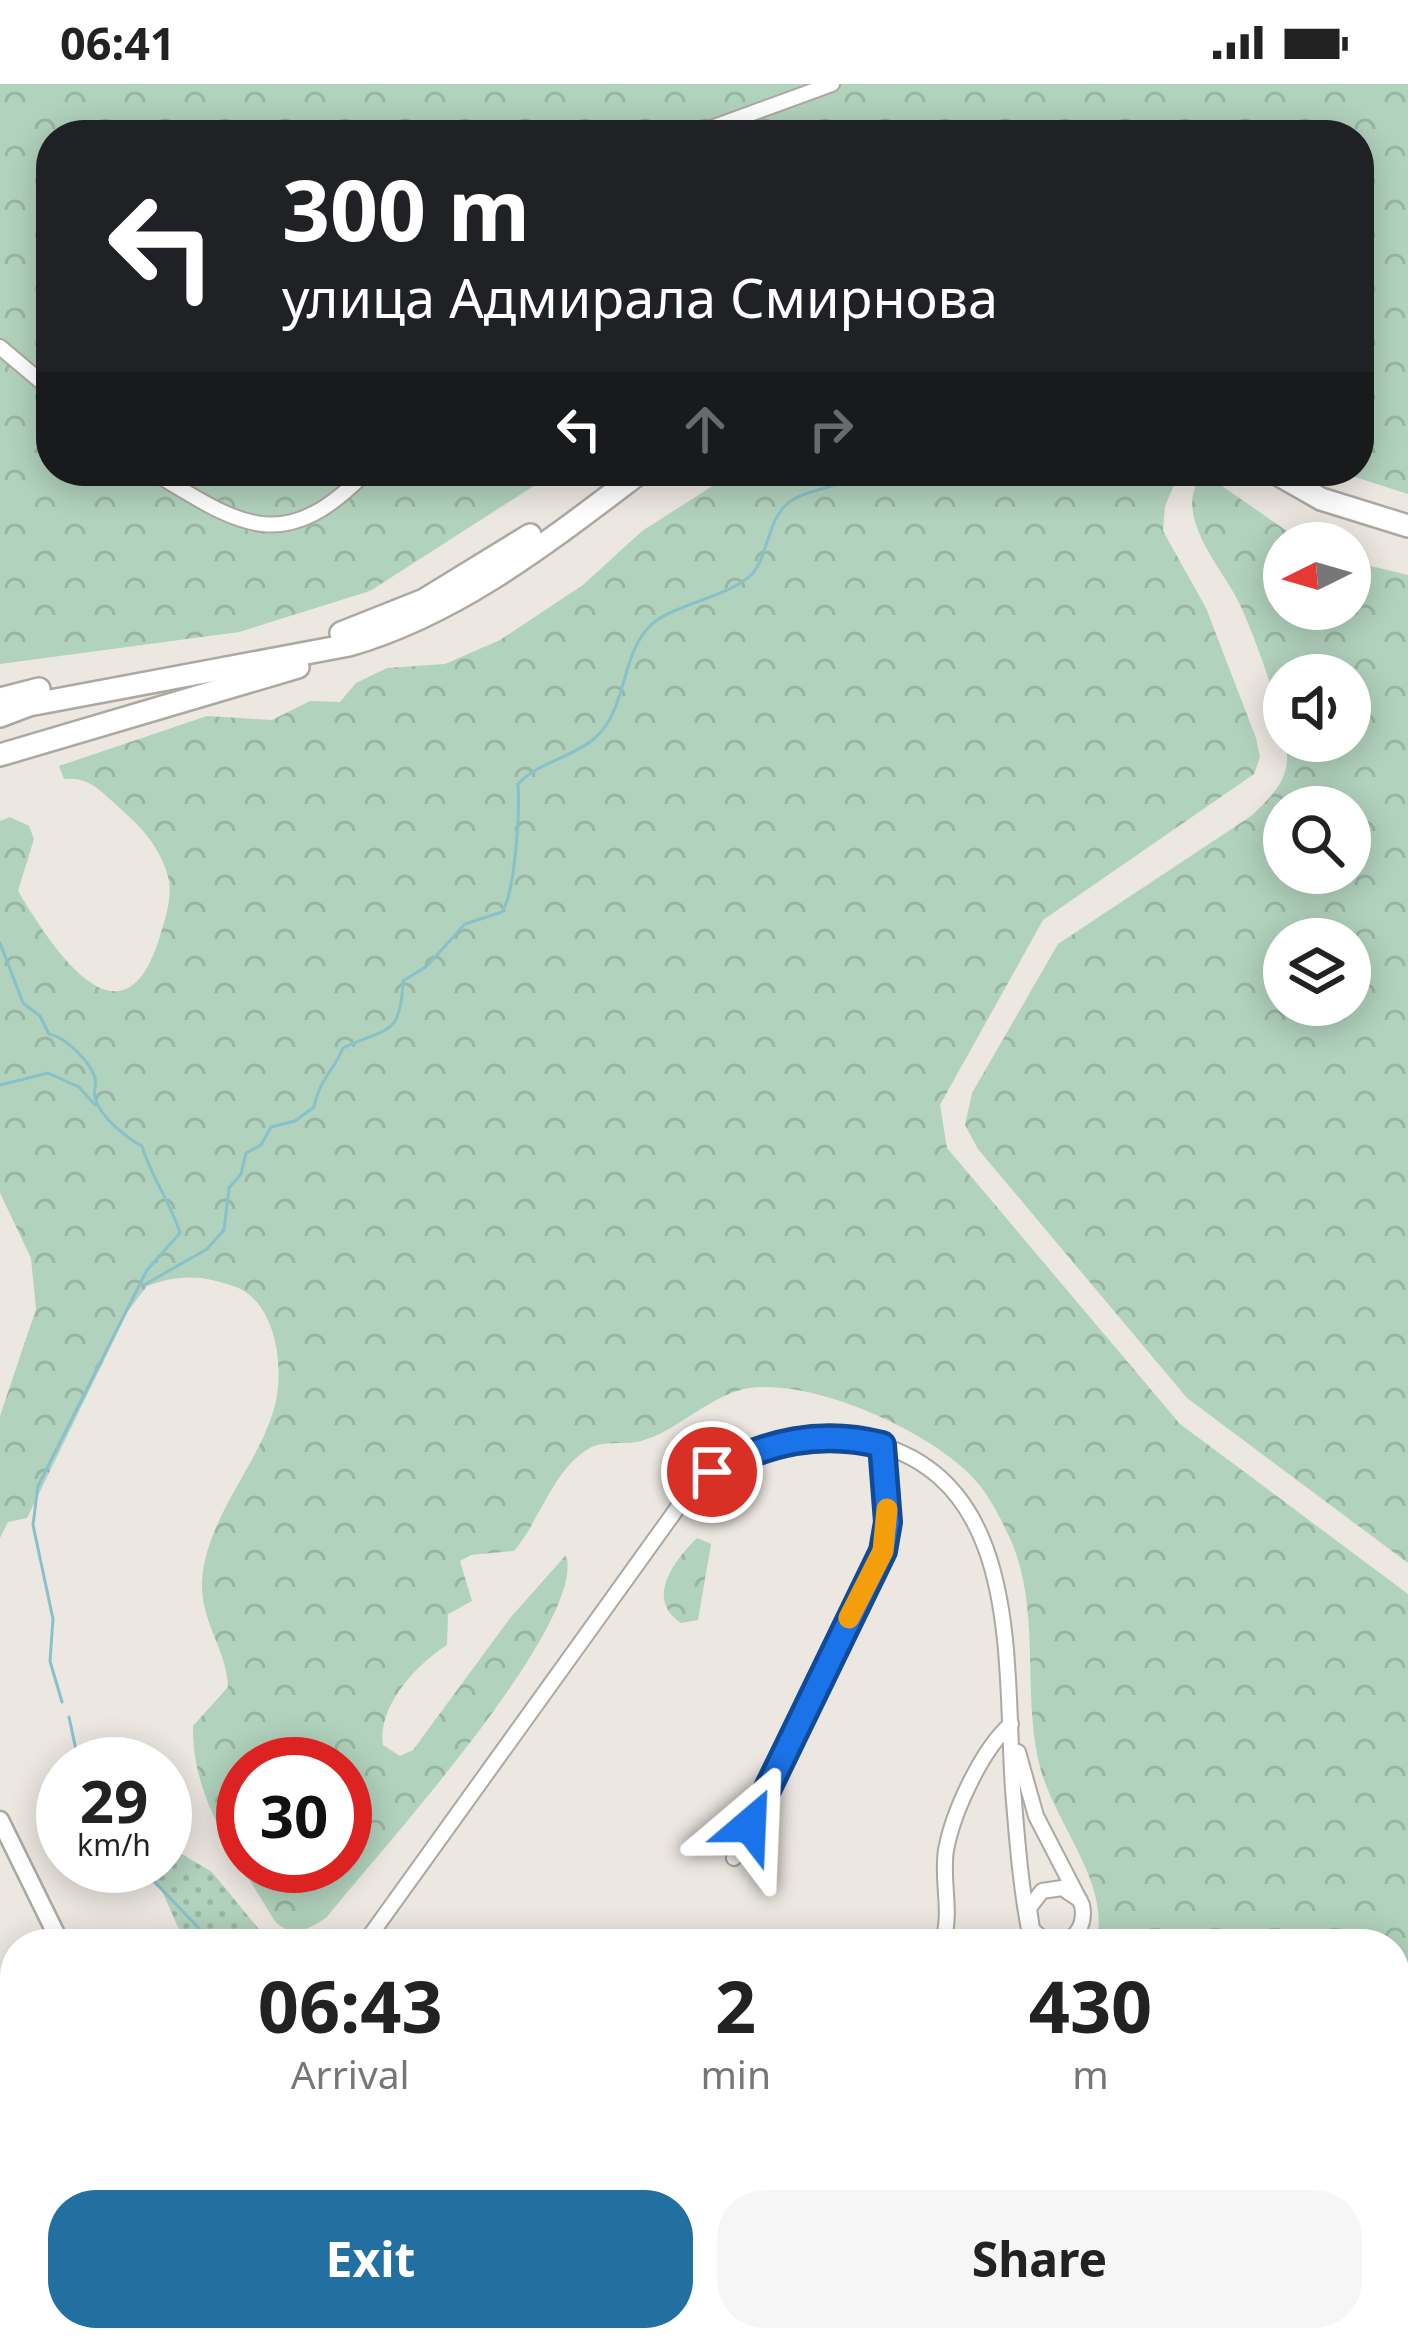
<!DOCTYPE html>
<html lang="en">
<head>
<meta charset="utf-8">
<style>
	body { margin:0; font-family:"Noto Sans",sans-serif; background:#f6f6f6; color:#222; height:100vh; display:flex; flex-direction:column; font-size:45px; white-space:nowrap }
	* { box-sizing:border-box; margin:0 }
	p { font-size:39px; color:#767676 }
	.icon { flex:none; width:66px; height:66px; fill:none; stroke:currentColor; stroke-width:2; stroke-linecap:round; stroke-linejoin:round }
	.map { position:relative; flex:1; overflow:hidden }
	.side { position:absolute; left:0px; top:1845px; width:1410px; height:423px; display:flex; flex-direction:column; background:#fff; border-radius:48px 48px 0 0; box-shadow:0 6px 30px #0003 }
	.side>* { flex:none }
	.guide { position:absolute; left:36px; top:36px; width:1338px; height:366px; border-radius:48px; box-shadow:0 6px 30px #0003; background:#202124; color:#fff; overflow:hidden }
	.needle { width:78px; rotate:265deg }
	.controls { position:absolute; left:1263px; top:438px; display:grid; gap:24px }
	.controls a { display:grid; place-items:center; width:108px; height:108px; border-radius:50%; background:#fff; box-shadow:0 6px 30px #0003; font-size:60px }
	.speed { position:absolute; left:36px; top:1653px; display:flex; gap:24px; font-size:60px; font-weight:700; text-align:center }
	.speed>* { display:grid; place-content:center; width:156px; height:156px; border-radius:50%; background:#fff; box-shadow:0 6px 30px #0003; line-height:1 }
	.speed small { font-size:30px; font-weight:400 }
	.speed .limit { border:18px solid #d22; background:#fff; color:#111 }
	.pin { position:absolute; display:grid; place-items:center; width:102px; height:102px; color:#fff; margin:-51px; border:6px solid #fff; border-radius:50%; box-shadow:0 3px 12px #0007 }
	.me { position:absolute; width:132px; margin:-66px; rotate:26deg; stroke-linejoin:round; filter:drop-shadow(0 0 9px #0008) }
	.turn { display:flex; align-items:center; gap:42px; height:252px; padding:0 48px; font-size:54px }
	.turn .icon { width:156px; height:156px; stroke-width:2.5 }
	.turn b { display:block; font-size:84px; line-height:102px }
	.lanes { display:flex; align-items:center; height:114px; padding:0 48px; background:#0003; justify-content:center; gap:60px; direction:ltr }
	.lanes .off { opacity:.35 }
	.eta { display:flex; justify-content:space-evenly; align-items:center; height:204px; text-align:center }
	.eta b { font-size:72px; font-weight:700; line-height:84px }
	.action { display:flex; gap:24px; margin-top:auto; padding:24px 48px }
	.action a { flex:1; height:138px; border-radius:48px; background:#226fa2; color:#fff; font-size:48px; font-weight:700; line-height:138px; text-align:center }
	.action a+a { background:#f6f6f6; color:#222 }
	.status { display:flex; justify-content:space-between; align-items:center; height:84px; padding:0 60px; background:#fff; direction:ltr }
	.status svg { height:33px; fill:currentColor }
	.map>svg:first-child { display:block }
	.education { fill:#e5d9ed }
	.grass { fill:url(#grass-dots) }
	.forest { fill:url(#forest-crowns); fill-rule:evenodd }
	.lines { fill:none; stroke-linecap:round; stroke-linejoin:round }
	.stream { stroke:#89c1cb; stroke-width:3 }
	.minor-casing { stroke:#aca8a2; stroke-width:18 }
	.major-casing { stroke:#aca8a2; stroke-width:21 }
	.highway-casing { stroke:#aca8a2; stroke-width:26 }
	.minor { stroke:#fff; stroke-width:14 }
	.major { stroke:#fff; stroke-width:16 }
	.highway { stroke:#fff; stroke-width:21 }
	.route-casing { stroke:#114b97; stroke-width:30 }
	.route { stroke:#1a73e8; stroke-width:21 }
	.slow { stroke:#f59e0b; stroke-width:21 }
</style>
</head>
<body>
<div class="status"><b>06:41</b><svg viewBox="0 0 49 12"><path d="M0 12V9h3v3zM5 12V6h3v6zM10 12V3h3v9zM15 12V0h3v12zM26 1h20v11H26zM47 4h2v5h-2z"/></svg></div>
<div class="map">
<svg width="1408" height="2267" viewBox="0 0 1408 2267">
	<defs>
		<pattern id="grass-dots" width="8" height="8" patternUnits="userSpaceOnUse" patternTransform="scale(3)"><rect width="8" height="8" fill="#b1d2bd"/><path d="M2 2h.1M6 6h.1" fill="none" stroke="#99b5a3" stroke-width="1.8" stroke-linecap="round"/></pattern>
		<pattern id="forest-crowns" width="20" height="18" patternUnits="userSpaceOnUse" patternTransform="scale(3)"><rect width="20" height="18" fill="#b1d2bd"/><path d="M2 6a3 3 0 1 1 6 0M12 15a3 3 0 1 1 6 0" fill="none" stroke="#99b5a3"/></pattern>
	</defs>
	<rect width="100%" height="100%" fill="#ece7e1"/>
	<polygon class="education" points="347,2253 485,2253 486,2267 354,2267"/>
	<polygon class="grass" points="165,1760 212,1788 271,1860 185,1859 162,1807 134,1782 165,1782"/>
	<g class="forest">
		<polygon points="0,0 1408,0 1408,410 1336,387 1359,387 1359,51 51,51 51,387 557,387 370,507 239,548 0,580"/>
		<path d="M736,387H1180L1165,422L1163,447L1206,524L1256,654L1260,673L1254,690L1043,836L940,1021L947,1064L1180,1340L1408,1510V2169L1401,2140L1395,2141V1860H1096C1112,1796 1052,1740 1038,1675C1023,1604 1040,1526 1012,1459C1004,1441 993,1419 981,1403C943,1351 800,1286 737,1307C703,1318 674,1348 641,1357C622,1362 605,1355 588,1365C553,1386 539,1438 514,1467L471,1471L460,1477L472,1517L448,1530L447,1561C417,1580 377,1622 383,1661L400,1672L413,1666L511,1533L566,1471C588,1540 375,1772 327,1833C309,1846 291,1855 274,1836C237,1773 192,1717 193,1642L228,1603C227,1566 200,1537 202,1497C206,1432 263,1376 276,1317C284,1280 275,1218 236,1203C202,1191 181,1190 147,1202L128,1227L27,1434L8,1438L0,1454V1332L36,1225L31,1174L0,1109V737L10,733L29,742L34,755L18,807C51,862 123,975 160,852C166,832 174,809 167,789C156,755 136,739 112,717C97,703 86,693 64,695L59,682L207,632L272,636L310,617L340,618L356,599L387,584L445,580L500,556L583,501L642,447ZM243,1680H345V1782H243Z"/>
		<path d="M1212,395L1304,459H1284V525H1350V477L1408,491V1479L1187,1314L978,1065L965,1041L972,1009L1058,860L1251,732C1276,709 1293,691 1285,657H1350V591H1284V651C1275,610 1259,564 1242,525C1227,489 1175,438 1198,397ZM1350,723V789H1284V723ZM1350,855V921H1284V855Z"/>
		<path d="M697,1454L711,1460L698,1536L681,1539C645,1515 673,1478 697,1454Z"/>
		<polygon points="626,2253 1096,2253 1097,2267 622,2267"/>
	</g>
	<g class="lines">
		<g class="stream">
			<path d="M0,859L23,919L40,932L49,950C66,953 91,979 95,994C97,1001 93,1008 95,1014C100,1033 127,1054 142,1062C151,1093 170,1117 180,1149L147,1186L38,1402L33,1441L53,1535L50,1577L62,1618"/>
			<polyline points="0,1001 48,989 79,1003 95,1021"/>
			<path d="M144,1201L207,1165L224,1146L229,1104L241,1090L246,1069L261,1061L271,1043L295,1037L314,1023C321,992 332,990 343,964C387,943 401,953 403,897L427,882L465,840L502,828C515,809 520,727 518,700C538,678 572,674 595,654C629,623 619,571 652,540C675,520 728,513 751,491C767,475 767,442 783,424C802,402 838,409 854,387"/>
			<polyline points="69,1633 79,1680"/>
			<polyline points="125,1782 149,1792 214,1860"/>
		</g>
		<g class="minor-casing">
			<g id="minor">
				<polyline points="692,51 832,0"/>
				<polyline points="0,263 51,306"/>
				<path d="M151,387C240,441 283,474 367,387"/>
				<path d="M1018,1668L1036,1732L1082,1821C1089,1854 1055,1871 1032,1845L1029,1824L1042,1807L1062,1804L1080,1816"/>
				<polyline points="734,1774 883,1467 888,1438 882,1361"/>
				<path d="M364,1860L686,1412C731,1370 790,1345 853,1355C1025,1381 1004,1577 1013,1705C1017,1755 1021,1810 1032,1860"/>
				<path d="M942,1860C953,1828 941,1798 946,1766C953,1728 982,1665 1011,1640"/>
			</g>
		</g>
		<g class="major-casing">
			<g id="major">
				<polyline points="0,1736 61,1860"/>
				<polyline points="240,2253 246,2267"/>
			</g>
		</g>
		<g class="highway-casing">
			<g id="highway">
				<polyline points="1272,387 1321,415 1408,442"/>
				<polyline points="341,549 424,516 530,451"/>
				<polyline points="0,615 39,605"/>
				<path d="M0,632L29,621L349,561C460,529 552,455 642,387"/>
				<polyline points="0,671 298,583"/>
			</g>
		</g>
		<use href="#minor" class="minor"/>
		<use href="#major" class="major"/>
		<use href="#highway" class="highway"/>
	</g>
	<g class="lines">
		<g class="route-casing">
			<path id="route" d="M712,1388C767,1358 821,1345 882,1361L888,1438L883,1467L750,1741"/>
		</g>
		<use href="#route" class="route"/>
		<polyline class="slow" points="849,1534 883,1467 887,1425"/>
	</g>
</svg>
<div class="controls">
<a><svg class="needle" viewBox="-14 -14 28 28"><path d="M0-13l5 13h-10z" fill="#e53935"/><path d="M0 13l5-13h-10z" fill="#767676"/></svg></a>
<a><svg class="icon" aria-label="sound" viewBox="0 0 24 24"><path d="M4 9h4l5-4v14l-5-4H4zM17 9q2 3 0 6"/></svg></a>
<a><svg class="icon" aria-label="search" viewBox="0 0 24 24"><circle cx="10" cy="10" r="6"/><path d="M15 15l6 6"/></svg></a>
<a><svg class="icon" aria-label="layers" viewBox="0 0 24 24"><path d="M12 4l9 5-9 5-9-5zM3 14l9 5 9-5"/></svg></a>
</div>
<div class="speed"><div>29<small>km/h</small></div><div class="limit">30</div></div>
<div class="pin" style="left:712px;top:1388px;background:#d93025"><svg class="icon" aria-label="arrive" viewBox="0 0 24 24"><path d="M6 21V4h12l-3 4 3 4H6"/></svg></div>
<svg class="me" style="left:750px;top:1741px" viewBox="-20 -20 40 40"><path d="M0-17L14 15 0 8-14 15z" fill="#1a73e8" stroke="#fff" stroke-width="4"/></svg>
<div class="guide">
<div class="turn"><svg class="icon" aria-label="left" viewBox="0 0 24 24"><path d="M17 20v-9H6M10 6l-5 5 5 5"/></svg><div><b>300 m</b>улица Адмирала Смирнова</div></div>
<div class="lanes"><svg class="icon" aria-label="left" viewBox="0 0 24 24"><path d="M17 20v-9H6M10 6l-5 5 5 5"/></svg><svg class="icon off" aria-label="ahead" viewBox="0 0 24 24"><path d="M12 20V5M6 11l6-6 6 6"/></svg><svg class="icon off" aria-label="right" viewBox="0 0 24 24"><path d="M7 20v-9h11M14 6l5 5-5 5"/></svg></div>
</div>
<section class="side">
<div class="eta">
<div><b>06:43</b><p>Arrival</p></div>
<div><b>2</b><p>min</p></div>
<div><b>430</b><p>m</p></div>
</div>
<div class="action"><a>Exit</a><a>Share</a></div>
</section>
</div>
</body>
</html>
